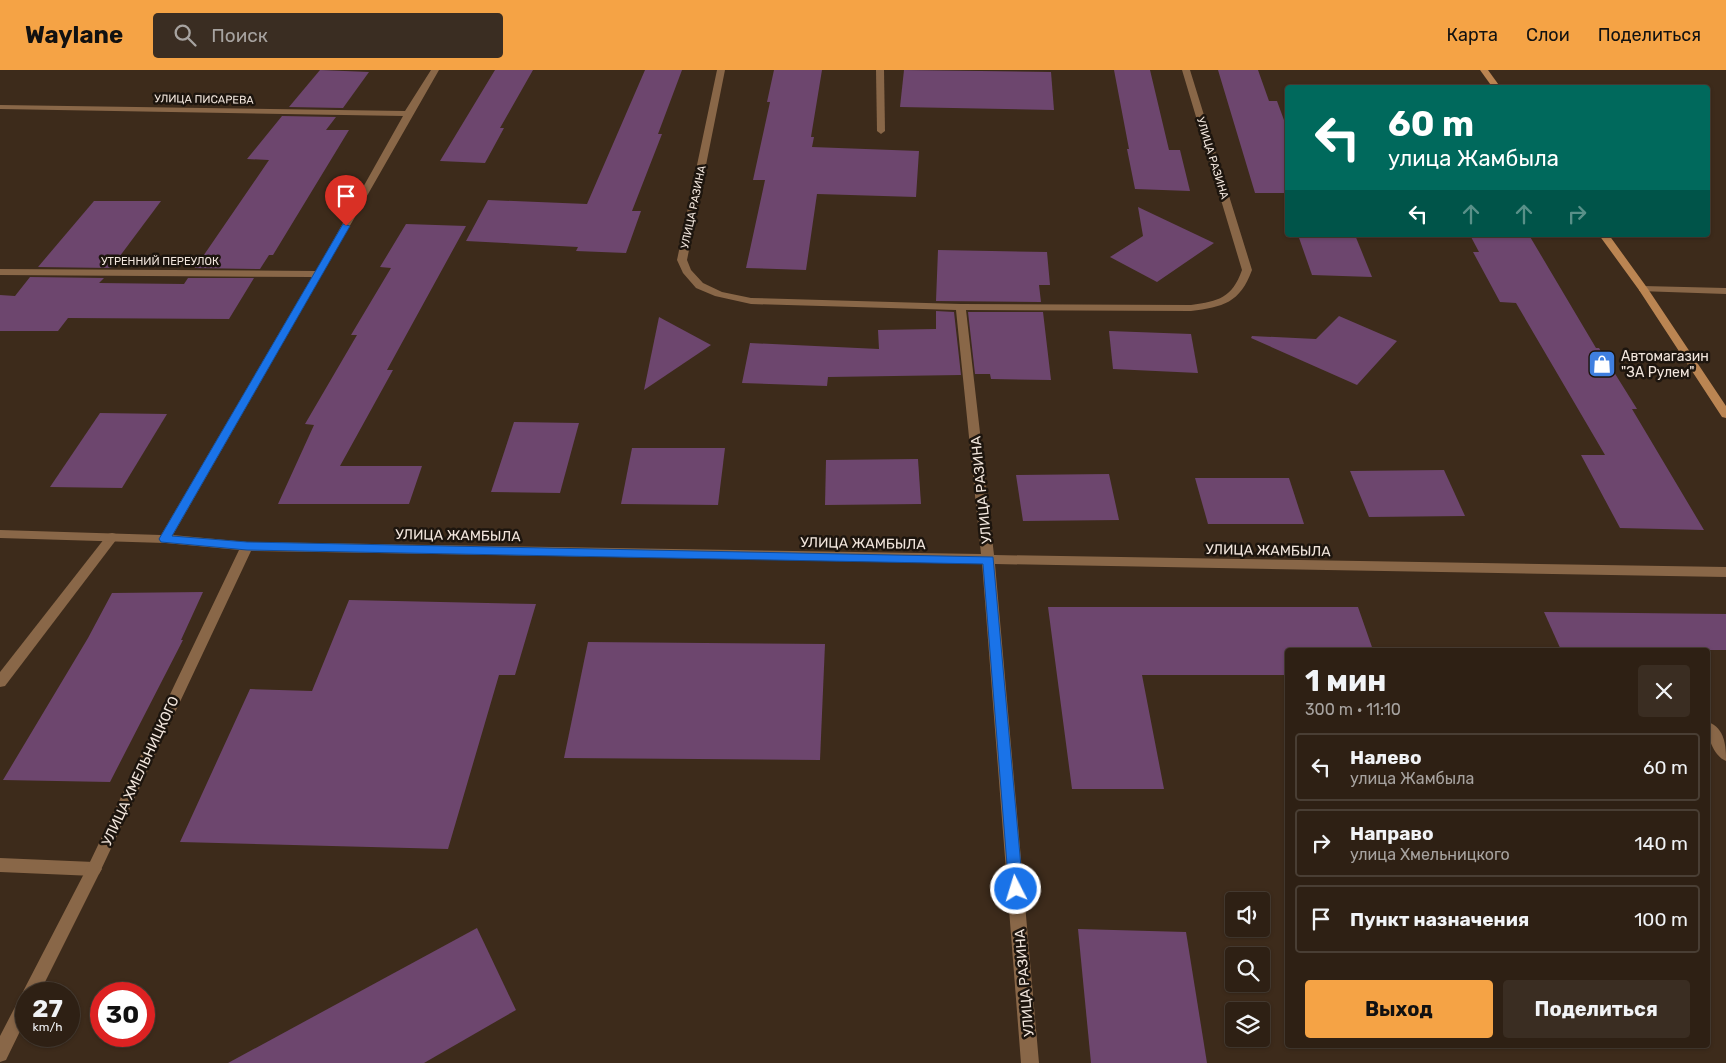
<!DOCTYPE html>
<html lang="ru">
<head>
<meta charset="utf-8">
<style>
	body { margin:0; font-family:Rubik,sans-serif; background:#3a2d22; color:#f1f3f6; height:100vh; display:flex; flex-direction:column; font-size:19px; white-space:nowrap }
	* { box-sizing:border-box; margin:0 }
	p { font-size:16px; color:#a7a3a0 }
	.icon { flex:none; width:28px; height:28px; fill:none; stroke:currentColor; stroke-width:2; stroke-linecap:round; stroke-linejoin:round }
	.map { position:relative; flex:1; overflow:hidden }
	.side { position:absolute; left:1285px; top:578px; width:425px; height:400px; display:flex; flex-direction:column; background:#2e2014; border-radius:5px; box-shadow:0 1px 4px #0004,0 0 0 1px #493e34 }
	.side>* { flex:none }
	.top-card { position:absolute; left:1285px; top:15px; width:425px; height:152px; border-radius:5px; box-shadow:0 1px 4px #0004,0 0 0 1px #493e34; background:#00695c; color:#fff; overflow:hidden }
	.buttons { position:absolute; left:1225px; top:822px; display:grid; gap:10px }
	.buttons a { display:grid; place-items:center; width:45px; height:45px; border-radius:5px; background:#2e2014; box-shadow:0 1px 4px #0004,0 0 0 1px #493e34; font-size:25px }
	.speed { position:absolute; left:15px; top:912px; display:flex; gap:10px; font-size:25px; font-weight:700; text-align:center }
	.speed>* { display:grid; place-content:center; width:65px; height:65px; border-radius:50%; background:#2e2014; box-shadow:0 1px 4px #0004,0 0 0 1px #493e34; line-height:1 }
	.speed small { font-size:12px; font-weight:400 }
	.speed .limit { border:8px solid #d22; background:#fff; color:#111 }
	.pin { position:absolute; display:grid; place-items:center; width:42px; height:42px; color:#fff; margin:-51px -21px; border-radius:50% 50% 50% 0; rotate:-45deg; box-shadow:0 0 5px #0007 }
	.pin .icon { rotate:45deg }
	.me { position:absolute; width:55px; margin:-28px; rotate:355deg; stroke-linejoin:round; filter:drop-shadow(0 0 4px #0008) }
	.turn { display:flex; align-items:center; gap:18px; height:105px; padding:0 20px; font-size:22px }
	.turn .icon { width:65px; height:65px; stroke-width:2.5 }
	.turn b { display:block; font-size:35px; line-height:42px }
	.lanes { display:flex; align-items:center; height:48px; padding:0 20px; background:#0003; justify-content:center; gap:25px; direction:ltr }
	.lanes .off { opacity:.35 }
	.round { display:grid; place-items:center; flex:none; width:52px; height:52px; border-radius:5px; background:#3a2d22 }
	.head { display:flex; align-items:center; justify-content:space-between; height:85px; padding:0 20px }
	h1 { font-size:30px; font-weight:700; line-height:38px }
	.primary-button { display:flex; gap:10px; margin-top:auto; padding:10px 20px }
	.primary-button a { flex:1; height:58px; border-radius:5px; background:#f5a345; color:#111; font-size:20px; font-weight:700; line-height:58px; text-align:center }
	.primary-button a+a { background:#3a2d22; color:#f1f3f6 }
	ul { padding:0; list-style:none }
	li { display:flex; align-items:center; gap:15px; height:68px; margin:0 10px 8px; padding:0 10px; border:2px solid #493e34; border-radius:5px }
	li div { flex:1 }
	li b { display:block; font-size:19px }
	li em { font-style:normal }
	header { display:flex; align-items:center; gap:30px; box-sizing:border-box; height:70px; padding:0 25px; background:#f5a345; color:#111 }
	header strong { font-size:24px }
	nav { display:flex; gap:28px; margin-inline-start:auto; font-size:18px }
	.search { width:350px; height:45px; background:#3a2d22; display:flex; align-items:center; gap:12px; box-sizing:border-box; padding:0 18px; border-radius:5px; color:#a7a3a0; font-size:19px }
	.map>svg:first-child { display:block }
	.building { fill:#6d466e }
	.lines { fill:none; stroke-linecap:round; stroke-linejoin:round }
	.service { fill:#896748; fill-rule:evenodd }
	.minor { fill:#896748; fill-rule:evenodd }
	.secondary { fill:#bb8552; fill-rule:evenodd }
	.route { fill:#1a73e8; stroke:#114b97 }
	.labels { text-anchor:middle; stroke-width:5; stroke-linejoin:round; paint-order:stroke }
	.far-street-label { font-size:11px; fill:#f2e6dd; stroke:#1d150e }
	.poi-label { font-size:14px; fill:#f2e6dd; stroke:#1d150e; text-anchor:start }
	.street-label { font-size:14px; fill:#f2e6dd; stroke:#1d150e }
</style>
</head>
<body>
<header>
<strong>Waylane</strong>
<div class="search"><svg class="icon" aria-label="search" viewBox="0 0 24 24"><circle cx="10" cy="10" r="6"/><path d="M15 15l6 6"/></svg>Поиск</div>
<nav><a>Карта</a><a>Слои</a><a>Поделиться</a></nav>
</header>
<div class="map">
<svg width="1726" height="993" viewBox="0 0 1726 993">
	<rect width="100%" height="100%" fill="#3d2b1b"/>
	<g class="building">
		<polygon points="320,0 369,2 343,38 289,37"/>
		<polygon points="495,0 533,0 500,58 504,58 485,93 440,91"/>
		<polygon points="645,0 682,0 658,64 662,64 632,141 641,141 626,183 576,181 578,177 466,171 488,130 587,134"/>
		<polygon points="774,0 822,0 811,67 814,67 812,77 919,81 916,127 817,124 806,200 746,198 765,110 753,110 770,32 767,32"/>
		<polygon points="904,0 1051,2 1054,40 900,37"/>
		<polygon points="1114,0 1150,0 1169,80 1180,80 1190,121 1135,119 1127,79 1129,79"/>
		<polygon points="1218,0 1258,0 1269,31 1277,31 1288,61 1288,123 1255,123"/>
		<polygon points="282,46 336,47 326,60 349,60 273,185 269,185 260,199 195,198 269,90 247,89"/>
		<polygon points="94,131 161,131 111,198 38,197"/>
		<polygon points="1138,137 1214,173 1157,212 1110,187 1143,166"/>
		<polygon points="406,154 466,156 387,300 393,300 340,396 422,396 409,434 278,434 314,355 305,354 357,265 351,265 391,198 380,197"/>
		<polygon points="1298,165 1355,165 1372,207 1312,205"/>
		<polygon points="1470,165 1529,165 1596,278 1599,278 1637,339 1632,339 1704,460 1620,458 1581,385 1605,385 1516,233 1500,232 1473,182 1479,182"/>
		<polygon points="938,180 1047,182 1050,215 1039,215 1041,232 936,231"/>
		<polygon points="30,207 104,208 99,213 184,214 188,208 254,208 229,249 68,248 58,261 0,261 0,225 15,226"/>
		<polygon points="936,241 954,242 961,305 828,307 827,316 742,313 750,273 879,279 878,260 936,259"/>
		<polygon points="968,242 1043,242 1051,310 991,309 990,304 975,304"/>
		<polygon points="1339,246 1397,271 1357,315 1251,268 1252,266 1316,269"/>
		<polygon points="659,247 711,275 644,320"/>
		<polygon points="1109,261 1191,264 1198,303 1113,299"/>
		<polygon points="100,343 167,344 122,418 50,417"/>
		<polygon points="514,352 579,353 560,423 491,422"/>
		<polygon points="632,378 725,378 718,435 621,434"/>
		<polygon points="918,389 921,434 825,435 826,390"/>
		<polygon points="1444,400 1465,446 1369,447 1350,401"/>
		<polygon points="1109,404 1119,450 1023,451 1016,405"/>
		<polygon points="1195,408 1289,408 1304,454 1208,454"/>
		<polygon points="203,522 181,570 183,570 110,712 3,710 88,568 112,523"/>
		<polygon points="349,530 536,534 515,605 499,605 448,779 180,772 250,619 312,621"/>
		<polygon points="1048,537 1358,537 1373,580 1288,580 1288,605 1142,605 1164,719 1072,719"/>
		<polygon points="1544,542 1726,544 1726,580 1561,580"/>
		<polygon points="588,572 825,574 820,690 564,688"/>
		<polygon points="477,858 516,940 424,993 228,993"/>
		<polygon points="1078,859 1186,862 1207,993 1091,993"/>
	</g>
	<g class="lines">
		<g class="service">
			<polygon points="1643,216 1726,218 1726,224 1639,221 1639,217"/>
			<polygon points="112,463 116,464 118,467 116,470 5,616 0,617 0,602 108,464"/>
			<path d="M1708,652C1725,658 1726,676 1726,691C1713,686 1706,664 1708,652Z"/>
			<polygon points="0,788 94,792 99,794 102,799 99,804 94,806 0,802"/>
		</g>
		<g class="minor">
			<path d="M431,0H439L173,465L247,472L981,484L956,240L751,234L715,226L696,218L683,203L677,190L717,0H725L687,190L691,200L703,213L722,222L751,228L961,234L1191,235C1219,231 1232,228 1242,200L1182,0H1190L1252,200C1240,233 1223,237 1191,241L966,240L994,485L1726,497V507L995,494L1039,993H1021L982,493L251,481L99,804L39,924H26V949L6,990L0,992V966L89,794L239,480L165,473L0,468V460L161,465L312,207L0,205V199L316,201L403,46L0,39V35L405,41Z"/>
			<polygon points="876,0 884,0 885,61 881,64 877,61"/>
		</g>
		<g class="secondary">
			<polygon points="1480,0 1488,0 1501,18 1493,18"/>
			<polygon points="1599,165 1609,165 1648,219 1726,336 1726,348 1722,347 1639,220"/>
		</g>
	</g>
	<polygon class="route" points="343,154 350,156 172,466 247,472 993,487 1023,819 1021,824 1016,825 1011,824 1009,819 983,494 247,480 161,472 159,469"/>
	<defs>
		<g id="shop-square" transform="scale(1.4375)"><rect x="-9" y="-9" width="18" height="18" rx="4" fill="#3f7fe0" stroke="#1d150e"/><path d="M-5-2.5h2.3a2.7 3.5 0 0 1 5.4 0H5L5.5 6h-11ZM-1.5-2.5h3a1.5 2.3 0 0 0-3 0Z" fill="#fff"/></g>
	</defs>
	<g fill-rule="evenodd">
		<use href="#shop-square" x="1602" y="294"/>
	</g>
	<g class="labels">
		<g class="far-street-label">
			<text transform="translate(204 29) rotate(1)" y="4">УЛИЦА ПИСАРЕВА</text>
			<text transform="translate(1213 88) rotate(73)" y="4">УЛИЦА РАЗИНА</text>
			<text transform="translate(693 137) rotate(-78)" y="4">УЛИЦА РАЗИНА</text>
			<text x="160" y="195">УТРЕННИЙ ПЕРЕУЛОК</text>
		</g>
		<g class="poi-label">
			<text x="1621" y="291">Автомагазин<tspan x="1621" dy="16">"ЗА Рулем"</tspan></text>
		</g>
		<g class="street-label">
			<text transform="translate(981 420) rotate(-96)" y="5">УЛИЦА РАЗИНА</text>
			<text transform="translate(458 465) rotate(1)" y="5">УЛИЦА ЖАМБЫЛА</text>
			<text transform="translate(863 473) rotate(1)" y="5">УЛИЦА ЖАМБЫЛА</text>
			<text transform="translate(1268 480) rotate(1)" y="5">УЛИЦА ЖАМБЫЛА</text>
			<text transform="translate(140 701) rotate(-65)" y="5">УЛИЦА ХМЕЛЬНИЦКОГО</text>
			<text transform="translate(1024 913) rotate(-95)" y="5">УЛИЦА РАЗИНА</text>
		</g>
	</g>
</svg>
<div class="buttons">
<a><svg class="icon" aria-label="sound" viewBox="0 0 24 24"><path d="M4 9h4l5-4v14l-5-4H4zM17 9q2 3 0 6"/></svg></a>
<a><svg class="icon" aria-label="search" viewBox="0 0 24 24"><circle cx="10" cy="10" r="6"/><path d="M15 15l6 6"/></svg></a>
<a><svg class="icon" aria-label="layers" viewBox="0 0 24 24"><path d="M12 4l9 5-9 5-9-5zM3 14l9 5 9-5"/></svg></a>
</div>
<div class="speed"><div>27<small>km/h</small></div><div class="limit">30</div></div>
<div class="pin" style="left:346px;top:156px;background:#d93025"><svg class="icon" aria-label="arrive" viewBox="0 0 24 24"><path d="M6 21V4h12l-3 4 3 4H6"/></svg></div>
<svg class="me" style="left:1016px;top:819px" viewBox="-20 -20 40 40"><circle r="17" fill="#1a73e8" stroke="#fff" stroke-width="3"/><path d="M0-11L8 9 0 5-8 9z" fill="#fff"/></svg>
<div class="top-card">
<div class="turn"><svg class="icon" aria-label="left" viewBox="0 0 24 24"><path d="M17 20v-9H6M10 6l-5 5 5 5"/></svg><div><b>60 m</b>улица Жамбыла</div></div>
<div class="lanes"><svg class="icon" aria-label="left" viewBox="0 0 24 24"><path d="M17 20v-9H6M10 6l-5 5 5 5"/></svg><svg class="icon off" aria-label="ahead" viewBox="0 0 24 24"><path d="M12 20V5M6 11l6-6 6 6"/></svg><svg class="icon off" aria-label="ahead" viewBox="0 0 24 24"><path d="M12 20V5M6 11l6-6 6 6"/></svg><svg class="icon off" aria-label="right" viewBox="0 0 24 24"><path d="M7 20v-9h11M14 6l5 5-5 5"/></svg></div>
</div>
<section class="side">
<div class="head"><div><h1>1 мин</h1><p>300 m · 11:10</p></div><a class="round"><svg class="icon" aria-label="close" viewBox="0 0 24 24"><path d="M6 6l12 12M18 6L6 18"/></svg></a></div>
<ul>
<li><svg class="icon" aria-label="left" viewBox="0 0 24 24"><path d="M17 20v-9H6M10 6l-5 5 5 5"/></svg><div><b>Налево</b><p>улица Жамбыла</p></div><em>60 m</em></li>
<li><svg class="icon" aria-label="right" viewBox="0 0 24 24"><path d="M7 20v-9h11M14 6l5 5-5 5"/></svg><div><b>Направо</b><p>улица Хмельницкого</p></div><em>140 m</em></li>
<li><svg class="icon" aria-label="arrive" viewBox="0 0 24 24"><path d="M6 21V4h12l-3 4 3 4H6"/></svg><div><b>Пункт назначения</b></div><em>100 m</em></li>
</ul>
<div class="primary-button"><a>Выход</a><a>Поделиться</a></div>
</section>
</div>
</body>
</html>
